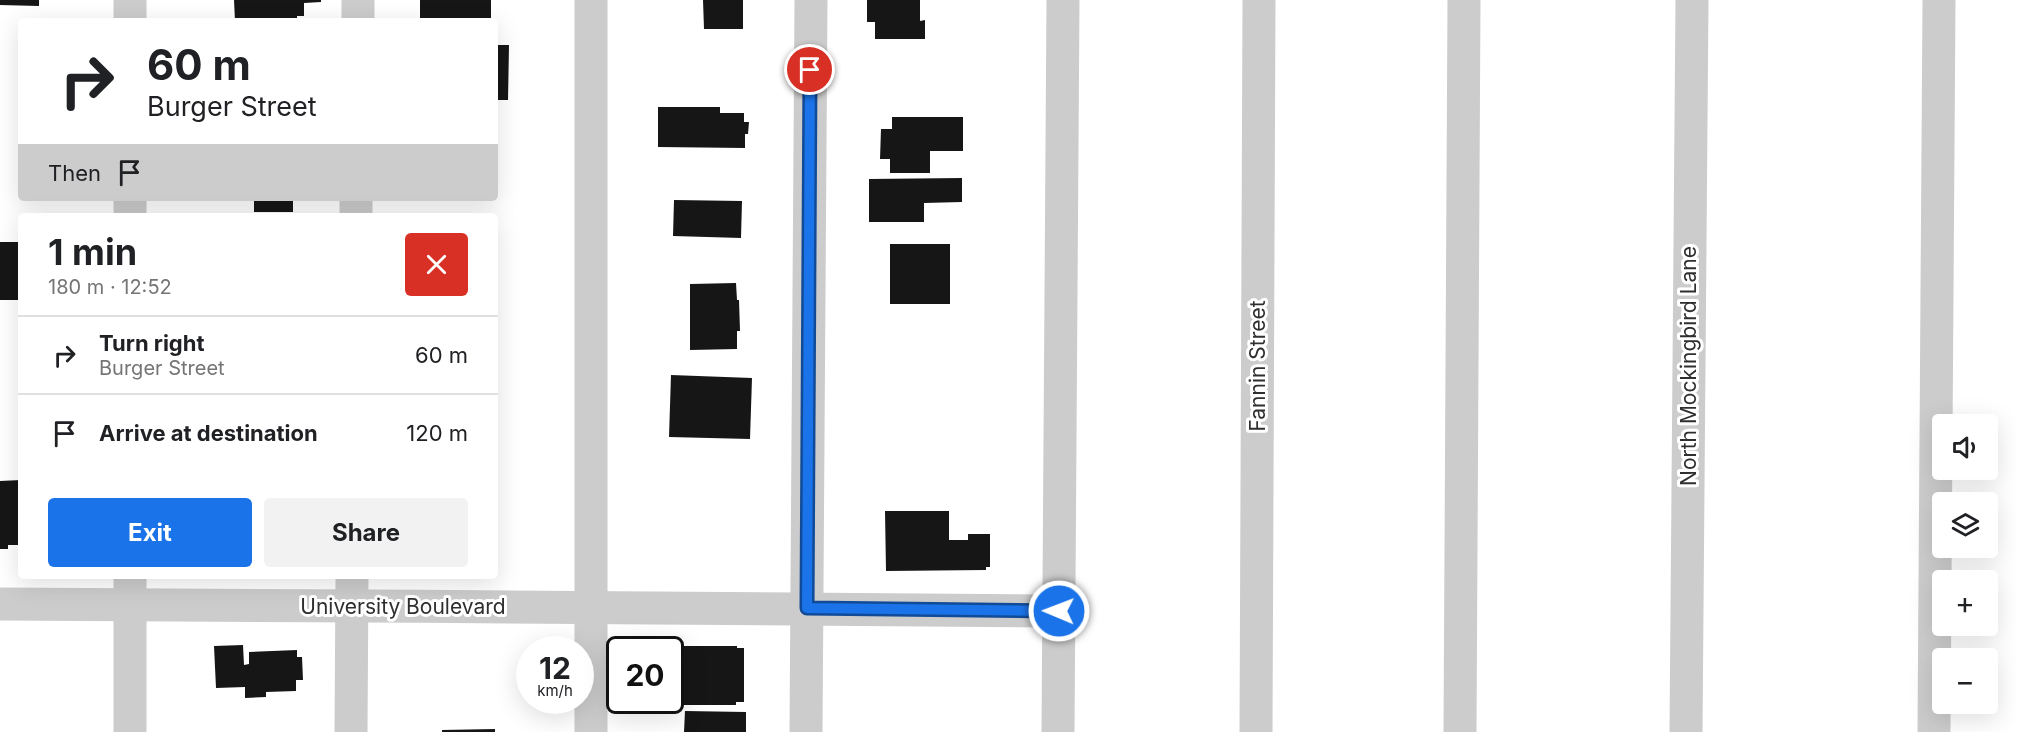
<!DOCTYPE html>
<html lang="en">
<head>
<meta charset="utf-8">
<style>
	body { margin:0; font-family:Inter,sans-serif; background:#f2f2f2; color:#202124; height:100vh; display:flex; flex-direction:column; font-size:22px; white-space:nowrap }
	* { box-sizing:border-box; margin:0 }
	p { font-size:20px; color:#757577 }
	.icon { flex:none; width:33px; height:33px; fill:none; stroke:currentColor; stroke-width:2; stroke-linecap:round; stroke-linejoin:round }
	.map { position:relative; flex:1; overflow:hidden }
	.sheet { position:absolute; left:18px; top:213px; width:480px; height:366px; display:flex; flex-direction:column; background:#fff; border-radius:6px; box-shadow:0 6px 24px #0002 }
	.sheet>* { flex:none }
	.top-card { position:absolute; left:18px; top:18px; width:480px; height:183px; border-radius:6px; box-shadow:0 6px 24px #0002; background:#fff; color:#202124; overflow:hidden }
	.tools { position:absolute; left:1932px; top:414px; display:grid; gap:12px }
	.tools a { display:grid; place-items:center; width:66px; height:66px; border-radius:6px; background:#fff; box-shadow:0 6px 24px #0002; font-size:30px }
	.speed { position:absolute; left:516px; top:636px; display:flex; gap:12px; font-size:30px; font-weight:700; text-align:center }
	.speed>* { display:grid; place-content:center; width:78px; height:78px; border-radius:50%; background:#fff; box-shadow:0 6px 24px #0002; line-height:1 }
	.speed small { font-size:15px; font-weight:400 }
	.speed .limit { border:3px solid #111; border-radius:9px; background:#fff; color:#111 }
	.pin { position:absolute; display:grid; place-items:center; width:51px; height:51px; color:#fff; margin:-26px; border:3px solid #fff; border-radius:50%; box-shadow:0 2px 6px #0007 }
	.me { position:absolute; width:66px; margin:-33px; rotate:271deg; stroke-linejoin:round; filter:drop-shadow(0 0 4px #0008) }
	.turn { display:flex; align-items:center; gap:21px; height:126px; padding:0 30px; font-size:27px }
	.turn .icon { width:78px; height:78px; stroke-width:2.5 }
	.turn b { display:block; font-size:42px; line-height:51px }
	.then { display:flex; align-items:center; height:57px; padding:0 30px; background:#0003; gap:12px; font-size:22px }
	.round { display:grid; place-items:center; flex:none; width:63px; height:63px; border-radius:6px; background:#f2f2f2 }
	.overview { display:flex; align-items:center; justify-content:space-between; height:102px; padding:0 30px }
	h1 { font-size:36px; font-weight:700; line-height:45px }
	.primary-button { display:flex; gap:12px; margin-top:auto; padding:12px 30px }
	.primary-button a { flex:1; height:69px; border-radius:6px; background:#1a73e8; color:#fff; font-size:24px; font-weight:700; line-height:69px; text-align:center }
	.primary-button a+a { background:#f2f2f2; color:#202124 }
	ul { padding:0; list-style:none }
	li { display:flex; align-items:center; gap:18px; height:78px; padding:0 30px; border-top:2px solid #e0e0e0 }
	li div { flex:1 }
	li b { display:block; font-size:22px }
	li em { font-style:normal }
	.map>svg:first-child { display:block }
	.building { fill:#161616 }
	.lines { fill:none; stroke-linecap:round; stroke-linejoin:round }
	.minor { stroke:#ccc; stroke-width:33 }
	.route-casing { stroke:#114b97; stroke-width:15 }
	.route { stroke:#1a73e8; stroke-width:10 }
	.labels { text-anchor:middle; stroke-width:6; stroke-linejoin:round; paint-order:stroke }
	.street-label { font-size:21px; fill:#2f2f2f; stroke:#fff }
</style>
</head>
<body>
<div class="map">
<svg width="2017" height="732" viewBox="0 0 2017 732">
	<rect width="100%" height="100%" fill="#fff"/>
	<g class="building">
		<polygon points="0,0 39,0 39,6 0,5"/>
		<polygon points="234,0 321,0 321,2 304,3 304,16 297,16 297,21 235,21"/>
		<rect x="420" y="0" width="71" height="21"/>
		<polygon points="703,0 743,0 743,29 704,29"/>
		<polygon points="867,0 920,0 920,21 925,20 925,39 875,39 875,22 867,22"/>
		<polygon points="495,45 509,45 508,100 495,100"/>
		<polygon points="658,107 720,107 720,113 744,113 744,122 749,122 748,134 745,134 745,148 658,147"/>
		<polygon points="892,117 963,117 963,151 930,151 930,173 890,173 890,159 880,159 881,129 892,129"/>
		<polygon points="962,178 962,202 924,203 924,222 869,222 869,179"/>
		<rect x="254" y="198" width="39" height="14"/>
		<polygon points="674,200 742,201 741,238 673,236"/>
		<rect x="0" y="242" width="21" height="58"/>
		<rect x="890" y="244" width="60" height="60"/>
		<polygon points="736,283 737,300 739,300 740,331 737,331 737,349 690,350 690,284"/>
		<polygon points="671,375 752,378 750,439 669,437"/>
		<polygon points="21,480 21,545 8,545 8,549 0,549 0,481"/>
		<polygon points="885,511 949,511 949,540 968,540 968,534 990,534 990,567 986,567 986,570 886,571"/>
		<polygon points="243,645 244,665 249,664 249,652 297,650 297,657 302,657 303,680 296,680 296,691 266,692 266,697 245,698 245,687 216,688 214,646"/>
		<polygon points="678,646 737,646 737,648 744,648 744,702 736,702 736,705 678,705"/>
		<polygon points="685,711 746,712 746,732 684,732"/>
		<polygon points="495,729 495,732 442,732 442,730"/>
	</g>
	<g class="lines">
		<g class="minor">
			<polyline points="130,0 130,21"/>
			<polyline points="591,0 591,732"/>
			<polyline points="358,21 358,0"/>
			<polyline points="130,198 130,216"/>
			<polyline points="356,216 356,198"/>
			<polyline points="130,576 130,732"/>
			<path d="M0,604C353,607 706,606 1059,611"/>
			<polyline points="351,732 352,576"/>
			<polyline points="806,732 811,0"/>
			<polyline points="1058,732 1063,0"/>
			<polyline points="1256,732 1259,0"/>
			<polyline points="1460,732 1464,0"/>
			<polyline points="1686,732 1692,0"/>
			<polyline points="1934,732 1939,0"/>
		</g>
	</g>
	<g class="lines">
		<g class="route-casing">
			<polyline id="route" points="810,70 807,608 1059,611"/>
		</g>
		<use href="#route" class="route"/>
	</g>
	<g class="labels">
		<g class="street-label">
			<text transform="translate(1258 366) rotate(-90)" y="7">Fannin Street</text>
			<text transform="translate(1689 366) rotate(-90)" y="7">North Mockingbird Lane</text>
			<text x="403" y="614">University Boulevard</text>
		</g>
	</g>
</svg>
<div class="tools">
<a><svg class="icon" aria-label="sound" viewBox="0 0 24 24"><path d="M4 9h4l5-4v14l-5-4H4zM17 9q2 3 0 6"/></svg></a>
<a><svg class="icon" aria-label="layers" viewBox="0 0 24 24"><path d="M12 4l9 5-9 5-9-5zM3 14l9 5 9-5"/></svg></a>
<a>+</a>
<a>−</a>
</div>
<div class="speed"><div>12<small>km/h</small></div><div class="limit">20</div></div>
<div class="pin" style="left:810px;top:70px;background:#d93025"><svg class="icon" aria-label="arrive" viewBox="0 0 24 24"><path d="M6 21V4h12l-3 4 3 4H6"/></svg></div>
<svg class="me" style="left:1059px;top:611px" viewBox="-20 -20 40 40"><circle r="17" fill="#1a73e8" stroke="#fff" stroke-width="3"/><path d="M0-11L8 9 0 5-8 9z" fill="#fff"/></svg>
<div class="top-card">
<div class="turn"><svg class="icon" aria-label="right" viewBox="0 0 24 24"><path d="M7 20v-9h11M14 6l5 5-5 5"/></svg><div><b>60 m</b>Burger Street</div></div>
<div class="then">Then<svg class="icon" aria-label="arrive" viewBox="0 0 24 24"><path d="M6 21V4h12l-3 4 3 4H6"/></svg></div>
</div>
<section class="sheet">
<div class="overview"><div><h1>1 min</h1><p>180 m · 12:52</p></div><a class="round" style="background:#d93025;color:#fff"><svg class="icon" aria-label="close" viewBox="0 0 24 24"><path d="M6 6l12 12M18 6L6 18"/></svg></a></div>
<ul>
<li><svg class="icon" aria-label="right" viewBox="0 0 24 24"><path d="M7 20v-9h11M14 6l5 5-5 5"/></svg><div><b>Turn right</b><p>Burger Street</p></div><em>60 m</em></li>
<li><svg class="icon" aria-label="arrive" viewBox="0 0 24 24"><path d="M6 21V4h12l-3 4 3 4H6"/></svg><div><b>Arrive at destination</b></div><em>120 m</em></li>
</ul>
<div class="primary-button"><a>Exit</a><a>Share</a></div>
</section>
</div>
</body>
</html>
